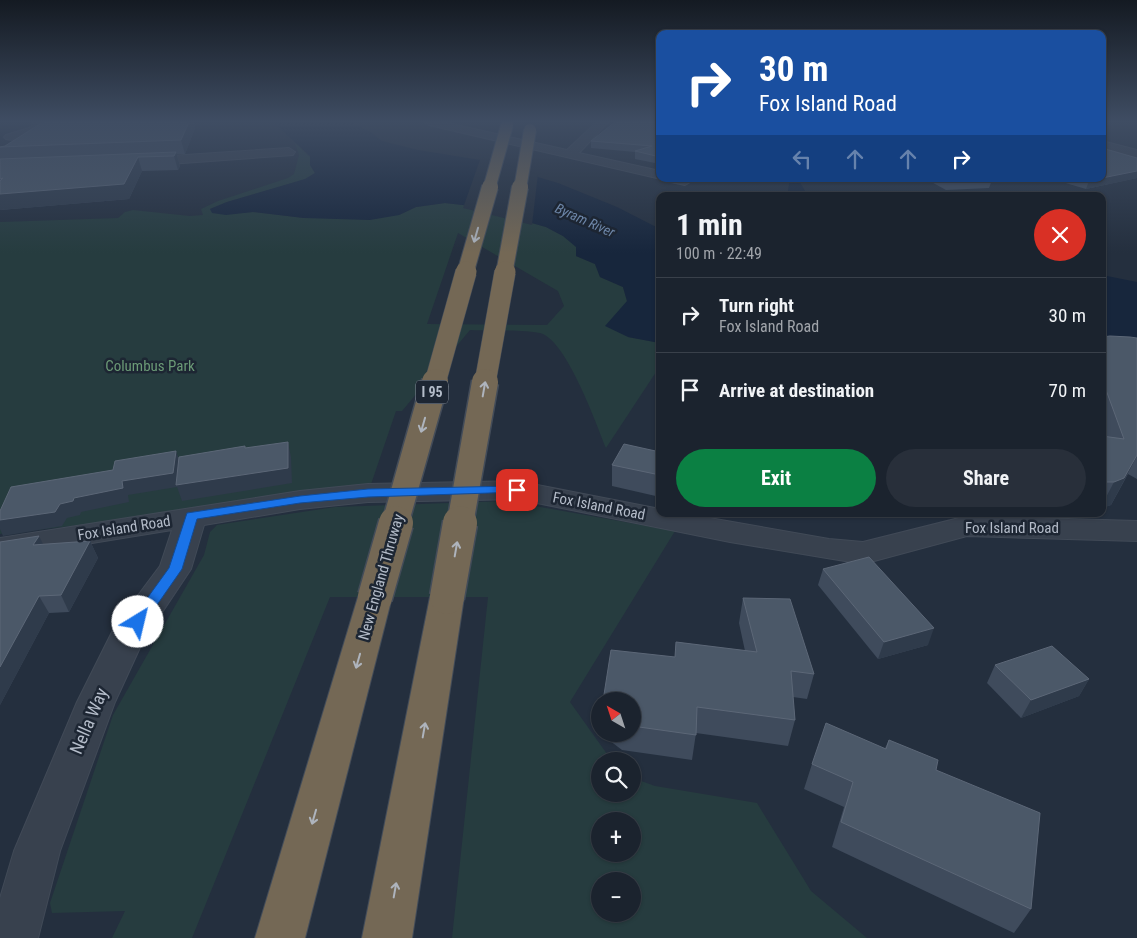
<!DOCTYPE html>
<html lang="en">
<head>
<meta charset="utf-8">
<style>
	body { margin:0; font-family:"Roboto Condensed",sans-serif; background:#282f3a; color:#f1f3f6; height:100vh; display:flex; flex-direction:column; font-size:19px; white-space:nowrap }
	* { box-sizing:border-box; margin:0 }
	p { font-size:16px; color:#a0a4aa }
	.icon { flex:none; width:28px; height:28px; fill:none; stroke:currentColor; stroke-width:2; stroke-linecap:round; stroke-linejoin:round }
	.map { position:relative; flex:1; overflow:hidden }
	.drawer { position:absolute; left:656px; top:192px; width:450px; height:325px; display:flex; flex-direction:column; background:#1b232e; border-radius:10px; box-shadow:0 1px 4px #0004,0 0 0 1px #39404a }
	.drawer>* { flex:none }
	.hud { position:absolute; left:656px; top:30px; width:450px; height:152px; border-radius:10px; box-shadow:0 1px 4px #0004,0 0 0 1px #39404a; background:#1a4fa0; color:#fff; overflow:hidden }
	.needle { width:32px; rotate:321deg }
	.controls { position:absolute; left:591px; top:692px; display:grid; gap:10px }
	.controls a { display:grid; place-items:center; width:50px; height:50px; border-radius:50%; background:#1b232e; box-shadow:0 1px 4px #0004,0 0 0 1px #39404a; font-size:25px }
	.pin { position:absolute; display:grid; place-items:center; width:42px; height:42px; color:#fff; margin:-21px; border-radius:10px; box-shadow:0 2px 8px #0006 }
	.me { position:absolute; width:55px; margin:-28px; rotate:36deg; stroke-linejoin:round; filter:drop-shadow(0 0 4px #0008) }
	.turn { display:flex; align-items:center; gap:18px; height:105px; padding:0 20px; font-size:22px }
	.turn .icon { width:65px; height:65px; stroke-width:2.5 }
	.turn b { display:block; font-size:35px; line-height:42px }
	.lanes { display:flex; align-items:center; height:48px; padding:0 20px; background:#0003; justify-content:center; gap:25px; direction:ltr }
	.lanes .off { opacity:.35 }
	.round { display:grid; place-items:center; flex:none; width:52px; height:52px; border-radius:26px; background:#282f3a }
	.headline { display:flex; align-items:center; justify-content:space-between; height:85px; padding:0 20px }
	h1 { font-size:30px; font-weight:700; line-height:38px }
	.action { display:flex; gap:10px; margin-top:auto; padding:10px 20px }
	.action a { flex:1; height:58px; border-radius:30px; background:#0b8043; color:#fff; font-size:20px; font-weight:700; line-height:58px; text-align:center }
	.action a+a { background:#282f3a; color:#f1f3f6 }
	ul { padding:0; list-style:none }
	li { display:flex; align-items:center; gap:15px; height:75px; padding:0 20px; border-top:1px solid #39404a }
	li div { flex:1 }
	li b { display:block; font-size:19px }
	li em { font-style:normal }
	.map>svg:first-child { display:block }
	.green { fill:#263c3f; fill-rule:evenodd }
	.water { fill:#17263c }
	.pier { fill:#242f3e }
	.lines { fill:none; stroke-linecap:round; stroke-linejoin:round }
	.minor-casing { stroke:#414a57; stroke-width:2 }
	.highway-casing { stroke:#434c59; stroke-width:2 }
	.minor { fill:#38414e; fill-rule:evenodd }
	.highway { fill:#746855; fill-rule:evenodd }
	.highway-bridge-far4-casing { stroke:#434c59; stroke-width:14; stroke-linecap:butt }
	.highway-bridge-far3-casing { stroke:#434c59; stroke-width:18; stroke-linecap:butt }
	.highway-bridge-far2-casing { stroke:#434c59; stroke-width:22; stroke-linecap:butt }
	.highway-bridge-far1-casing { stroke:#434c59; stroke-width:29; stroke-linecap:butt }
	.highway-bridge-casing { stroke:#434c59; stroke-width:37; stroke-linecap:butt }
	.highway-bridge-far4 { stroke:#746855; stroke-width:12 }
	.highway-bridge-far3 { stroke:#746855; stroke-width:16 }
	.highway-bridge-far2 { stroke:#746855; stroke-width:21 }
	.highway-bridge-far1 { stroke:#746855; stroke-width:26 }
	.highway-bridge { stroke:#746855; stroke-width:34 }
	.wall { fill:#3f4b5c }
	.shaded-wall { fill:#2f3b4b }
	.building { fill:#4b5868; stroke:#5c6777 }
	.oneway { stroke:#aeb4bd }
	.route { fill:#1a73e8; stroke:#114b97 }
	.labels { text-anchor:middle; stroke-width:5; stroke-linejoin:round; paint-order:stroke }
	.far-water-label { font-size:14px; font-style:italic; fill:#6d86a8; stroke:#1d2633 }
	.shield { fill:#1d2633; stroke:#878f9c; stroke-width:1 }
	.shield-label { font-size:14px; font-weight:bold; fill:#b4bcc9 }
	.park-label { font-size:15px; fill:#6b9a76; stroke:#1d2633 }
	.street-label { font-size:15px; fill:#b4bcc9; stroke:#1d2633 }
	.near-street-label { font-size:18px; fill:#b4bcc9; stroke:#1d2633 }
</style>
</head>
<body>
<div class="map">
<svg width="1137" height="938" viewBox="0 0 1137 938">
	<rect width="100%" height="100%" fill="#242f3e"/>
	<g class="green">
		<path d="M295,143L310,157V165L315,173L306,179L227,202L210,209L220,214L253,212L304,218L399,215L416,207L445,203L472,206L546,227L563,236L577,247L576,256L595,264L600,277L623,287L627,301L628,337L660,343V366L606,448C596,423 566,339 540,333C522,329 490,331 470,330L402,411H396L368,493L0,534V222L118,218L125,212L133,210L190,216L203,215L201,209L218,201L288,178L294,174L299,155ZM458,233L558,291L564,306L547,325L427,324Z"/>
		<path d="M507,501L675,531L570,702L612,761H600V794H632L633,778L655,786L757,803L811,891L867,938H452L488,597H330L192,938H112L125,911L52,913L50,903L113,715L204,555L210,532L217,525L335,507ZM600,821H632V854H600ZM600,881H632V914H600Z"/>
	</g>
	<g class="water">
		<polygon points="270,122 350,122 372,133 382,141 418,150 480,160 558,183 617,207 660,229 660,343 628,337 605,326 627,301 623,287 600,277 595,264 576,256 576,247 563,236 546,227 472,206 445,203 416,207 399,215 370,220 304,218 253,212 226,215 212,213 210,209 227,202 305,179 315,173 310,165 310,156 274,123"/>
		<polygon points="790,179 798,179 808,196 787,196"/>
		<polygon points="1102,275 1137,282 1137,354 1103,358"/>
	</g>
	<polygon class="pier" points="481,157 538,174 532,225 463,208"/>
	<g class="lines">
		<g class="minor-casing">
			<g id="minor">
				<path d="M33,122H43L44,127C36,135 16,142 6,139L4,137L6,135L29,128L32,126Z"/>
				<polygon points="424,122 443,122 567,150 597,122 608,122 579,153 660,171 661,179 429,125"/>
				<polygon points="1102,141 1137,150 1137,158 1102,148"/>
				<polygon points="289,148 295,152 293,155 141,166 135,162 141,158"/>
				<polygon points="669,179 690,179 692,181 685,185 671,182"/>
				<polygon points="517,481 660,509 660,514 687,514 829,539 863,542 967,516 1137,521 1137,541 967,536 863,564 730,542 517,499 368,502 300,509 204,525 191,569 143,641 115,702 60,851 38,938 0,938 0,898 14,851 77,702 115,626 160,566 172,530 0,558 0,538 300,491 368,484"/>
			</g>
		</g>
		<g class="highway-casing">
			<g id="highway">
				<polygon points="375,585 387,588 392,597 305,938 255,938 358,597 363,588"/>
				<polygon points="447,585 459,588 464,597 412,938 362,938 430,597 435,588"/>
			</g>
		</g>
		<use href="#minor" class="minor"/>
		<use href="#highway" class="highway"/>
		<g class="highway-bridge-far4-casing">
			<g id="highway-bridge-far4">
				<polyline points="489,189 507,125"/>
				<polyline points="520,189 530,130"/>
			</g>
		</g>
		<g class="highway-bridge-far3-casing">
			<g id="highway-bridge-far3">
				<polyline points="465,274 490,187"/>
				<polyline points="504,274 520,187"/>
			</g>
		</g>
		<g class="highway-bridge-far2-casing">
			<g id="highway-bridge-far2">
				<polyline points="435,383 466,272"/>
				<polyline points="485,383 505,272"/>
			</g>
		</g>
		<g class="highway-bridge-far1-casing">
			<g id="highway-bridge-far1">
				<polyline points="395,524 435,382"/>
				<polyline points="460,524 485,382"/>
			</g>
		</g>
		<g class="highway-bridge-casing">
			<g id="highway-bridge">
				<polyline points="375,597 396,523"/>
				<polyline points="447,597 460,523"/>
			</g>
		</g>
		<use href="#highway-bridge-far4" class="highway-bridge-far4"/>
		<use href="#highway-bridge-far3" class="highway-bridge-far3"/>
		<use href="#highway-bridge-far2" class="highway-bridge-far2"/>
		<use href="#highway-bridge-far1" class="highway-bridge-far1"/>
		<use href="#highway-bridge" class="highway-bridge"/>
	</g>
	<g class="wall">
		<polygon points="43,122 194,122 195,128 185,154 177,154 180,166 178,170 142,171 129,199 0,210 0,147 5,146"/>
		<polygon points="660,122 660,164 635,159 635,152 591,148 591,141"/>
		<polygon points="1137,158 1137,178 1086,189 1052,179 1102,179"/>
		<polygon points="802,179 875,179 874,183 803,180"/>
		<polygon points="926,179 989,179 992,180 989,188 946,190"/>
		<polygon points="1102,337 1137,338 1137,479 1128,474 1111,505 1102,508"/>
		<polygon points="660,452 660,497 612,486 612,465"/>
		<polygon points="754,514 773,514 772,517"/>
		<polygon points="881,514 898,514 897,517"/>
		<polygon points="90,541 98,558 69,612 49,613 0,705 0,542 43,545"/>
		<polygon points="823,569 928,645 878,659 818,585"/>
		<polygon points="743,598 814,674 807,699 793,697 795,720 788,746 696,733 692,760 622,750 601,734 632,734 632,701 675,657 676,642 745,651 739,623"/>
		<polygon points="995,665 1089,679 1079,696 1021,718 987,683"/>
		<polygon points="889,740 936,770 1031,909 1014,933 832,847 844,807 804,789 812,764 885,748"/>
	</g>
	<g class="shaded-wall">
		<polygon points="189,122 194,122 195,128 185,154 181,140"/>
		<polygon points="176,152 180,166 178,170 174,156"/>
		<polygon points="138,157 142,171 129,199 0,210 0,194"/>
		<polygon points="1137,171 1137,178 1086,189 1089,181 1102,179 1102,178"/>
		<polygon points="288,442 291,457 292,483 182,501 177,487 128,495 129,502 81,512 80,515 67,518 62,526 3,536 0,529 0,520 60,504 122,481 176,451 181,465"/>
		<polygon points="1137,456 1111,505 1102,508 1102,505 1114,482"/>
		<polygon points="39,536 47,552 33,545"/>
		<polygon points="90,541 98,558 69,612 61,595"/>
		<polygon points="39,596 49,613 0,705 0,667"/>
		<polygon points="934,628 928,645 878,659 884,642"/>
		<polygon points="1089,679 1079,696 1021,718 1031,700"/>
	</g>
	<g class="building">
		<polygon points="43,122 189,122 181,140 0,147 5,146"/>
		<polygon points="615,122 660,122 660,157 635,151 652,146 591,141"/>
		<polygon points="1102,148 1137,158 1137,171 1102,178"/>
		<polygon points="176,152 174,156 138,157 124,184 0,194 0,181 3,178 0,179 0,159"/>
		<polygon points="942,179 989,179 992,180 948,182"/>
		<polygon points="1082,179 1099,179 1089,181"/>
		<polygon points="1110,336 1130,337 1137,338 1137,455 1124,478 1114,482 1102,482 1102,436 1124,439 1102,379 1102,337"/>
		<polygon points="288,442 288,468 176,485 179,457 245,446 245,448"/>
		<polygon points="624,444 660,452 660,475 612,465"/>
		<polygon points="176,451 173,473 122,481 123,488 74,498 73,501 60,504 55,512 0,520 0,511 11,487 113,470 115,461"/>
		<polygon points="39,536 33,545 90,541 61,595 39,596 0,667 0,542"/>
		<polygon points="869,557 934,628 884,642 823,569"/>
		<polygon points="743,598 790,599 814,674 791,671 795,720 697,707 696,735 632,726 632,701 603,701 611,650 675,657 676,642 757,652"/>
		<polygon points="1052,646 1089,679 1031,700 995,665"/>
		<polygon points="826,723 886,749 889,740 938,760 936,770 1040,813 1031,909 841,822 853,782 812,764"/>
	</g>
	<defs><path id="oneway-shaft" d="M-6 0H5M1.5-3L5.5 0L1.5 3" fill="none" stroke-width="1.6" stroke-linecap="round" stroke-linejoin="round" transform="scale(1.25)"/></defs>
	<g class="oneway">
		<use href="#oneway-shaft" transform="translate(476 235) rotate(106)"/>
		<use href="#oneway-shaft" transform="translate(484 389) rotate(-80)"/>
		<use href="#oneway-shaft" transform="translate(423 425) rotate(106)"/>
		<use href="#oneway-shaft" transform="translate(456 549) rotate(-80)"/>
		<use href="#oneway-shaft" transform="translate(358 661) rotate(106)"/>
		<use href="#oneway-shaft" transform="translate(424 730) rotate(-80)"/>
		<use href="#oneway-shaft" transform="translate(314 817) rotate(106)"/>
		<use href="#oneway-shaft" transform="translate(395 890) rotate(-80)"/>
	</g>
	<linearGradient id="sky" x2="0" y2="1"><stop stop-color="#141a22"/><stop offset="0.48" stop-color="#3f4d63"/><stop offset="1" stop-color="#3f4d63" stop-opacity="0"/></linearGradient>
	<rect width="1137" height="253" fill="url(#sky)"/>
	<polygon class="route" points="517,486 521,487 523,490 521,492 368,497 300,503 197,519 182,569 143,625 138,627 132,625 130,622 169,568 187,513 300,496 368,489"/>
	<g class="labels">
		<g class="far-water-label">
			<text transform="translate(585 220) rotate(24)" y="5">Byram River</text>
		</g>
		<rect class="shield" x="416" y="380.5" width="32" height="23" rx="4"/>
		<g class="shield-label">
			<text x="432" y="397">I 95</text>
		</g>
		<g class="park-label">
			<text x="150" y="371">Columbus Park</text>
		</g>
		<g class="street-label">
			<text transform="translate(599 506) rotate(11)" y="5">Fox Island Road</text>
			<text transform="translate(124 528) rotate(-9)" y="5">Fox Island Road</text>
			<text x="1012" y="533">Fox Island Road</text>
			<text transform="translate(381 577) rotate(-74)" y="5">New England Thruway</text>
		</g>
		<g class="near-street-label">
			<text transform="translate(89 721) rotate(-67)" y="6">Nella Way</text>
		</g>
	</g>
</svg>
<div class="controls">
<a><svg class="needle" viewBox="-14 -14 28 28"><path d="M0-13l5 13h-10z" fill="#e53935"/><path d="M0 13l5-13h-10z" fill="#a0a4aa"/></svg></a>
<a><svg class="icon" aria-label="search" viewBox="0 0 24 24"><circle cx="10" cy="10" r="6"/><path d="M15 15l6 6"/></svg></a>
<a>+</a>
<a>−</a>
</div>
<div class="pin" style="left:517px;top:490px;background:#d93025"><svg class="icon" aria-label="arrive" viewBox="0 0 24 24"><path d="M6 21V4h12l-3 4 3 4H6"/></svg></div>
<svg class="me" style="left:138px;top:622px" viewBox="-20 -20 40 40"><circle r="19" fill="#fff"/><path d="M0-13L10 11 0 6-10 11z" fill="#1a73e8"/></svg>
<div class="hud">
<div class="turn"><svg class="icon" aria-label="right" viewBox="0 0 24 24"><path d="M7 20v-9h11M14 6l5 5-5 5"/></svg><div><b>30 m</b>Fox Island Road</div></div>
<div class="lanes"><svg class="icon off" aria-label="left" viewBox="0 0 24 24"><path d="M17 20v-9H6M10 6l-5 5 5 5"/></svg><svg class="icon off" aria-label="ahead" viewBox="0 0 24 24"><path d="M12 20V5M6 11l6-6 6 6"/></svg><svg class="icon off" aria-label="ahead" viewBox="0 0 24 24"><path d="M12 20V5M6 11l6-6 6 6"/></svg><svg class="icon" aria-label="right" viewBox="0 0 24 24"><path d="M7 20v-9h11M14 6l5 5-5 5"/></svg></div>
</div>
<section class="drawer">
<div class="headline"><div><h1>1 min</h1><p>100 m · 22:49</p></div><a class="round" style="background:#d93025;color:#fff"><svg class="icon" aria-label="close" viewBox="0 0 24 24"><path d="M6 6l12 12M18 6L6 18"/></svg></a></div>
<ul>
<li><svg class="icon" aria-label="right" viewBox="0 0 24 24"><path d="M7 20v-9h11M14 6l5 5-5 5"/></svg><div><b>Turn right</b><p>Fox Island Road</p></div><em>30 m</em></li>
<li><svg class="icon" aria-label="arrive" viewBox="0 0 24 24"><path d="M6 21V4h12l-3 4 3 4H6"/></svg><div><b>Arrive at destination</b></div><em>70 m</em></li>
</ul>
<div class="action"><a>Exit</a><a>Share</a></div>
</section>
</div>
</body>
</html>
